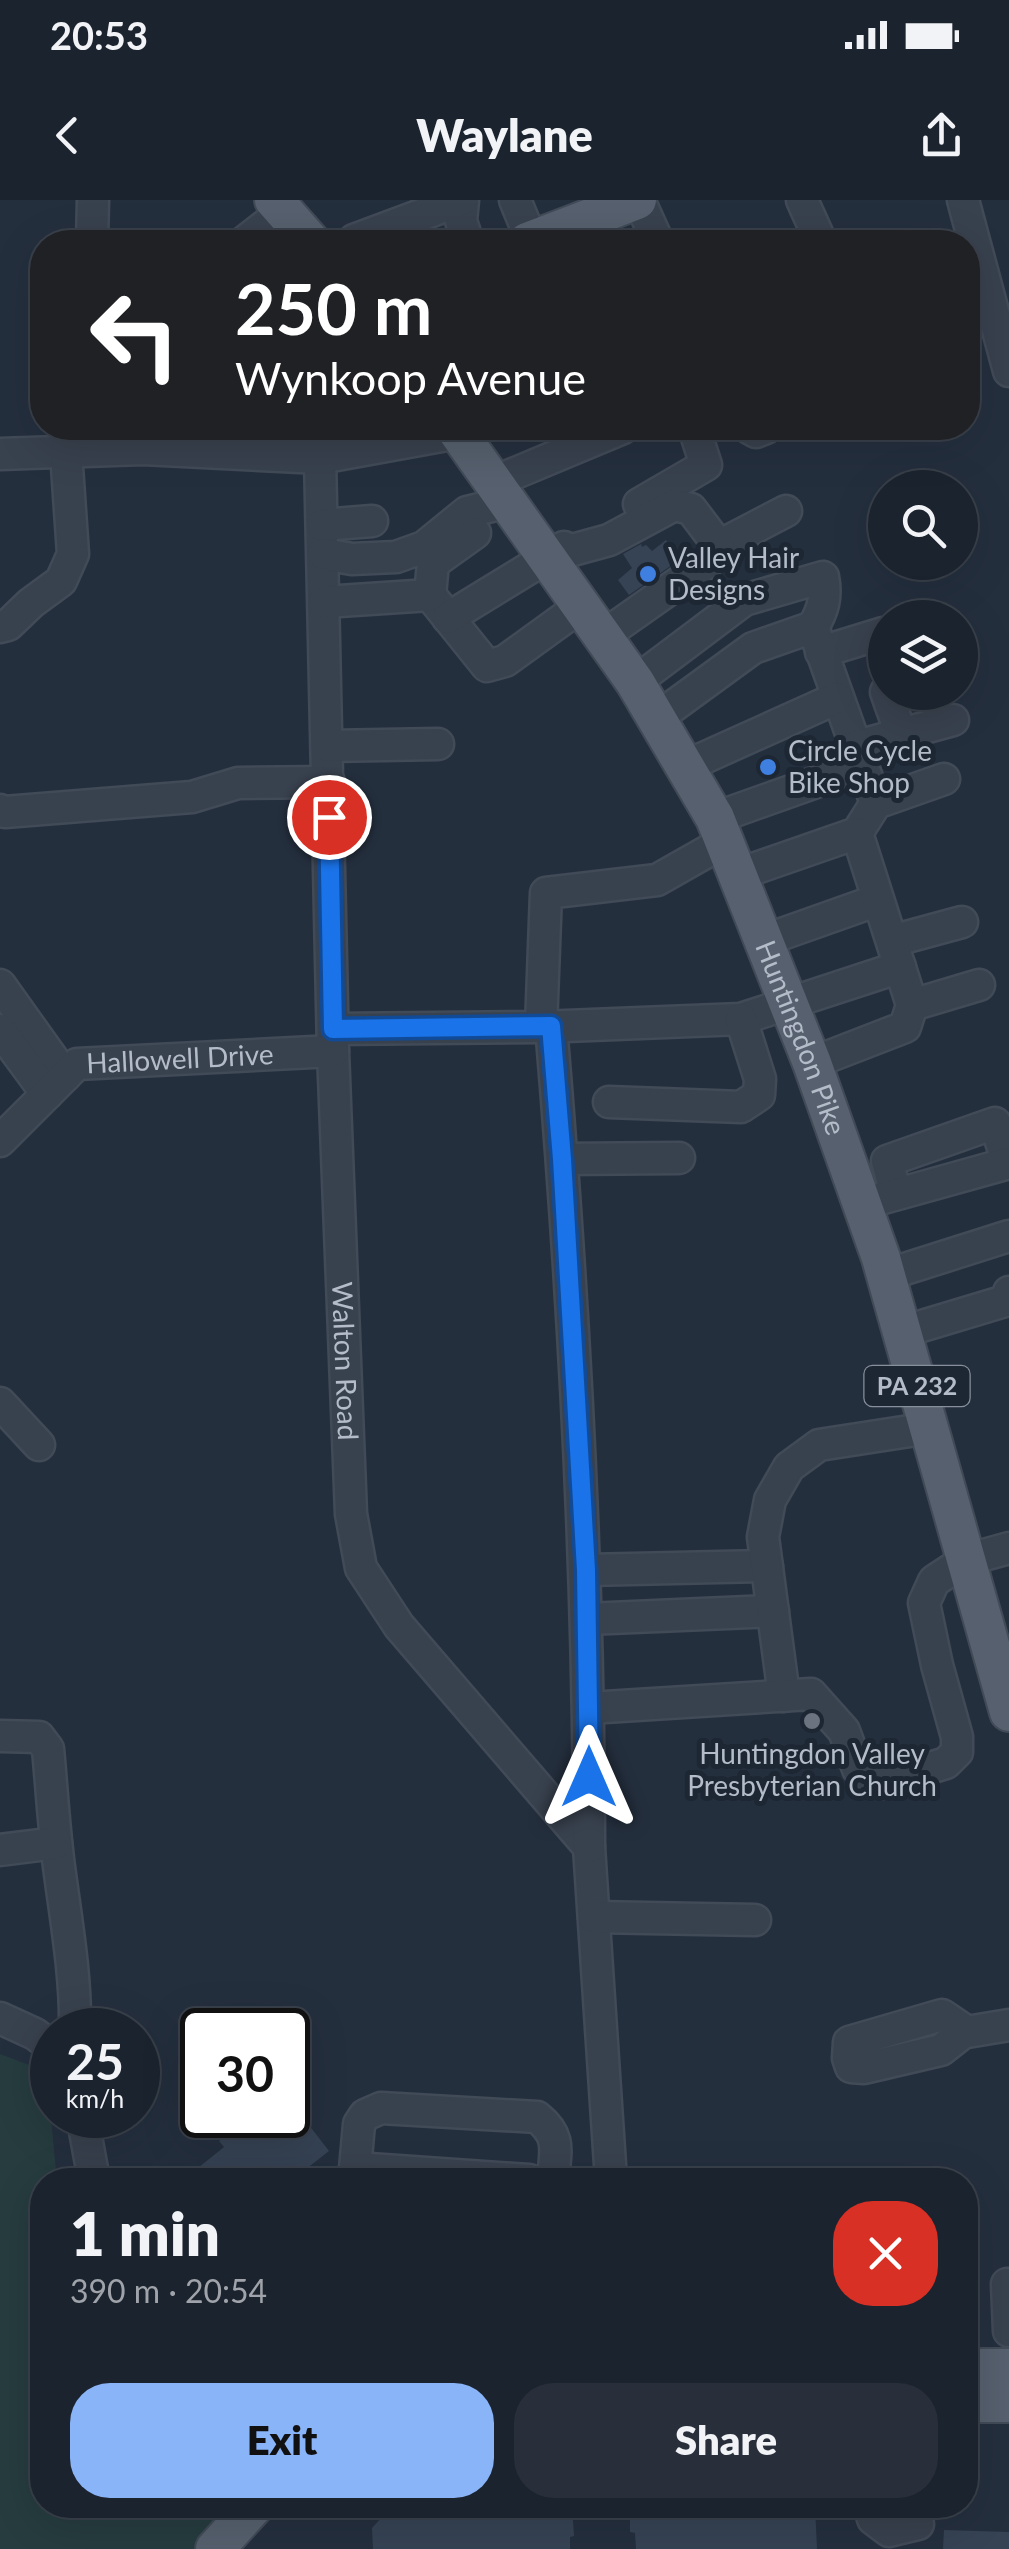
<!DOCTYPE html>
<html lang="en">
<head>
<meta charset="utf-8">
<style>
	body { margin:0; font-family:Lato,sans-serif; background:#282f3a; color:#f1f3f6; height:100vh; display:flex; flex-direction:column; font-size:38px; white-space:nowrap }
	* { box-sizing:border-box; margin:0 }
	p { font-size:32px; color:#a0a4aa }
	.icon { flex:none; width:55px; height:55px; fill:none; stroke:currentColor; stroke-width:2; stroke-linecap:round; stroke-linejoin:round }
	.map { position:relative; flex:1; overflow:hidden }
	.drawer { position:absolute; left:30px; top:1968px; width:948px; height:350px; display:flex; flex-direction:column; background:#1b232e; border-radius:40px; box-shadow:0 10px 40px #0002,0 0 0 2px #39404a }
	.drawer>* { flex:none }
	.guide { position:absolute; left:30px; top:30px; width:950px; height:210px; border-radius:40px; box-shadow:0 10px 40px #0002,0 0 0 2px #39404a; background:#202124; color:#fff; overflow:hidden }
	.tools { position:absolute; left:868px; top:270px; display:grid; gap:20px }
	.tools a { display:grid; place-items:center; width:110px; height:110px; border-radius:50%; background:#1b232e; box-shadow:0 10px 40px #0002,0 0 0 2px #39404a; font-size:50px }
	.speed { position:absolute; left:30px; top:1808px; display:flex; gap:20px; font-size:50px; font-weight:700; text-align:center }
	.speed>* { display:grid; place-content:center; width:130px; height:130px; border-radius:50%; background:#1b232e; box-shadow:0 10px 40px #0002,0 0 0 2px #39404a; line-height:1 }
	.speed small { font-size:25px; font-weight:400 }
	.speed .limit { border:5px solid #111; border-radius:15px; background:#fff; color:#111 }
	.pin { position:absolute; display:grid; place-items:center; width:85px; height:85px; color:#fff; margin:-42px; border:5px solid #fff; border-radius:50%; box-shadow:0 2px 10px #0007 }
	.me { position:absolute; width:110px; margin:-55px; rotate:0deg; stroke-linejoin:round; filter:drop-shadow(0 0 8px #0008) }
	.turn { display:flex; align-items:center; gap:35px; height:210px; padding:0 40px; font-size:45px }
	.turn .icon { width:130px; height:130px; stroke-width:2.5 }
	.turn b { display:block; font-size:70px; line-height:85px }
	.round { display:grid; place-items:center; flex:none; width:105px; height:105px; border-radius:40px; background:#282f3a }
	.head { display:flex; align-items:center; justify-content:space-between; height:170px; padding:0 40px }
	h1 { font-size:60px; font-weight:800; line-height:75px }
	.cta { display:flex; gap:20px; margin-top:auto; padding:20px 40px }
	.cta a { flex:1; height:115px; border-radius:40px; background:#8ab4f8; color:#111; font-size:40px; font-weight:800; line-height:115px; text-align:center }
	.cta a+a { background:#282f3a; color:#f1f3f6 }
	.status { display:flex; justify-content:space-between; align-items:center; height:70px; padding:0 50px; background:#1b232e; direction:ltr }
	.status svg { height:28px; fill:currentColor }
	header { display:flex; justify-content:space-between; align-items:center; height:130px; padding:0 40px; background:#1b232e; font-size:45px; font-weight:800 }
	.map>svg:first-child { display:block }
	.green { fill:#263c3f }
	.building { fill:#364354 }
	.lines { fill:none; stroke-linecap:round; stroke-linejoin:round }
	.minor-casing { stroke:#414a57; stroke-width:35 }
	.major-casing { stroke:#414a57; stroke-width:42 }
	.minor { stroke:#38414e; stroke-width:30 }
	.major { stroke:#56606e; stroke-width:38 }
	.route-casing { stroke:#114b97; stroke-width:25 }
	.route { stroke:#1a73e8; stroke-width:18 }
	.shop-dot { fill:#3f7fe0; stroke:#1d2633; stroke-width:4 }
	.worship-dot { fill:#6b7280; stroke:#1d2633; stroke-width:4 }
	.labels { text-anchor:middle; stroke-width:10; stroke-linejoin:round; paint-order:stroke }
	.shield { fill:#1d2633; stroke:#878f9c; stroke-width:2.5 }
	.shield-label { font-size:25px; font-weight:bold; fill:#b4bcc9 }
	.poi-label { font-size:28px; fill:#b4bcc9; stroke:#1d2633; text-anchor:start }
	.street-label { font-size:28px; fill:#b4bcc9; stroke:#1d2633 }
</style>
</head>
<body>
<div class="status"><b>20:53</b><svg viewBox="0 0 49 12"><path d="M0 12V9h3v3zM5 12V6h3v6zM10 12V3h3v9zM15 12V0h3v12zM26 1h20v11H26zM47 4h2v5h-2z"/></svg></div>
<header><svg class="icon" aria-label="back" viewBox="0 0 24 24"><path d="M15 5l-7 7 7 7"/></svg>Waylane<svg class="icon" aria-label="share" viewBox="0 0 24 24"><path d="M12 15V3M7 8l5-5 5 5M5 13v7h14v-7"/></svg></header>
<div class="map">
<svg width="1009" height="2349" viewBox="0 0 1009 2349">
	<rect width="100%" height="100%" fill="#242f3e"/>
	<polygon class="green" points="0,1854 40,1869 44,1905 50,1908 57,1980 42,1980 42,2305 235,2305 200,2349 0,2349"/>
	<g class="building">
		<polygon points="666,340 679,360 629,395 618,380 632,368 623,354 641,344 642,347 646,345 652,351"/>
		<polygon points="288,1898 329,1951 292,1980 183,1980 224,1947 219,1941 237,1927 242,1934 266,1915 288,1915"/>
		<polygon points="393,2305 572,2305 574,2336 570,2337 570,2349 373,2349 372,2328"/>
		<polygon points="630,2305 815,2305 817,2349 636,2349 635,2333 630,2332"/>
		<polygon points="944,2330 1009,2332 1009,2349 943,2349"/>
	</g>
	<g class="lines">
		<g class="minor-casing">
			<g id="minor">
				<polyline points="463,0 461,21 468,42"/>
				<polyline points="515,0 532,41"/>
				<polyline points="639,0 658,42"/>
				<polyline points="802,0 821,42"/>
				<polyline points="963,0 1009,171"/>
				<polyline points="590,19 601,42"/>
				<polyline points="354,40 461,0"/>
				<polyline points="92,42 93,0"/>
				<polyline points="244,42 284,11"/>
				<path id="s1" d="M299,228L320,258L333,851L351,1314L361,1368L399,1426L589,1647L611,1980"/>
				<polyline points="749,228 756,232 766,228"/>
				<polyline points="0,254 143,249 320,258 458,233"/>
				<polyline points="494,282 623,228"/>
				<polyline points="639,304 706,265 694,228"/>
				<polyline points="322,325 372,321"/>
				<polyline points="719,346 786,311"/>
				<polyline points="323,354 352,359 396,357 424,347 467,312 508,302"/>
				<polyline points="547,357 609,340 674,305 691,309 719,346 708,362 603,436"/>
				<polyline points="430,395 487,466 505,461 581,406"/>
				<polyline points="324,402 430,395 433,363 475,333"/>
				<polyline points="448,418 564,347"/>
				<polyline points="0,427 8,425 31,403 61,381 73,354 66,252"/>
				<polyline points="821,452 883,433"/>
				<path d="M635,482L744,400L823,377C827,397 823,410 813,427"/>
				<polyline points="886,492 901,534"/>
				<polyline points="657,518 753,448 813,427 876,603"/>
				<polyline points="328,546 438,544"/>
				<polyline points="854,547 953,520"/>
				<polyline points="686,566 837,498"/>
				<polyline points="0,610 5,612 192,597 238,583 329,582"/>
				<polyline points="715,618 861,566"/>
				<polyline points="739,674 857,633 876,603 944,579"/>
				<polyline points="765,740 878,700"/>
				<polyline points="892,741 962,722"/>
				<polyline points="0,785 65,876"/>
				<polyline points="912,805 979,785"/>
				<path d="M551,826C574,1099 589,1373 589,1647"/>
				<polyline points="541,827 546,693 657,680 724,642"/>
				<polyline points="333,829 541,827 741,819 900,767"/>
				<polyline points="0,830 47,894"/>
				<polyline points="812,863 905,827 912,805 857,633"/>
				<polyline points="609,902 741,907 759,895 760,879 741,819"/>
				<path id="s2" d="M0,941L77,864L333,851"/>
				<polyline points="562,959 679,958"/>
				<polyline points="896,994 887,961 995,923 1008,963"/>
				<polyline points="880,999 1009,963"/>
				<polyline points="886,1075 1009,1036"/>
				<polyline points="902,1132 1005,1101 1009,1092"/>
				<polyline points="0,1203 39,1245"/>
				<polyline points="586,1370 767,1366"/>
				<polyline points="587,1419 773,1411"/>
				<polyline points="784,1496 763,1337 770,1300 789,1267 819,1245 929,1228"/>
				<polyline points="589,1508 811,1494 844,1531 858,1569 881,1583 946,1563 957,1552 957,1537 937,1465 924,1403 934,1381 966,1360 1009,1348"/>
				<path d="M0,1536L39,1537L48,1549C52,1591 54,1632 60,1674C67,1726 76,1778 75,1830"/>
				<polyline points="0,1650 56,1643"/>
				<polyline points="594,1717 755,1720"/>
				<polyline points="0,1818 35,1834 52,1847"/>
				<polyline points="967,1832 942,1815 849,1842 848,1858 851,1867 864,1868 941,1850 964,1832 967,1832 1009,1825"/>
				<polyline points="82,1915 94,1980"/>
				<polyline points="355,1968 529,1980"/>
				<path d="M354,1980L359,1924L365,1915L381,1908L537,1917C562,1937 555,1951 553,1980"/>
				<polyline points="1007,2084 1009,2131"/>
				<polyline points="869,2305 873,2319 889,2331 918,2324"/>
			</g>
		</g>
		<g class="major-casing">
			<g id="major">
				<polyline points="274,0 311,42"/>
				<polyline points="527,42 637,0"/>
				<path id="s3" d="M455,228L635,482L715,618L812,863L881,1058L1009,1512"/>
				<polyline points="965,2168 1009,2168"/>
				<polyline points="965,2203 1009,2203"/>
				<polyline points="215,2349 255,2305"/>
			</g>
		</g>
		<use href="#minor" class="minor"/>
		<use href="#major" class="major"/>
	</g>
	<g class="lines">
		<g class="route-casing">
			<polyline id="route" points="329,617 333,829 551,826 562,959 586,1370 589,1577"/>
		</g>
		<use href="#route" class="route"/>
	</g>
	<g class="shop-dot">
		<circle cx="648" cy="374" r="10"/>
		<circle cx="768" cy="567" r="10"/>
	</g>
	<circle class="worship-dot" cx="812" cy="1521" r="10"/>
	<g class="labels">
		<rect class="shield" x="864.5" y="1166" width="105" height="40" rx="8"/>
		<g class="shield-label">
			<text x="917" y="1195">PA 232</text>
		</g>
		<g class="poi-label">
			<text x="668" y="368">Valley Hair<tspan x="668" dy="32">Designs</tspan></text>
			<text x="788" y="561">Circle Cycle<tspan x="788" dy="32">Bike Shop</tspan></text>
			<text x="812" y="1564" text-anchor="middle">Huntingdon Valley<tspan x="812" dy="32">Presbyterian Church</tspan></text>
		</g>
		<g class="street-label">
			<text dy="10" stroke="none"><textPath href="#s3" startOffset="705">Huntingdon Pike</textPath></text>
			<text dy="10" stroke="none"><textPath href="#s2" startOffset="212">Hallowell Drive</textPath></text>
			<text dy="10" stroke="none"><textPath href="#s1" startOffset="940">Walton Road</textPath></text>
		</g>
	</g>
</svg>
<div class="tools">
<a><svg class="icon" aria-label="search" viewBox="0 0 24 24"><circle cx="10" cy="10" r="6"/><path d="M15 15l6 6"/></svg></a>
<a><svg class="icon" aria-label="layers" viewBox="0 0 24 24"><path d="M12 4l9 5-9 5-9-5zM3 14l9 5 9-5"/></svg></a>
</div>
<div class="speed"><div>25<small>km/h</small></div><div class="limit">30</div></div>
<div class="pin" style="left:329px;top:617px;background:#d93025"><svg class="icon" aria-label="arrive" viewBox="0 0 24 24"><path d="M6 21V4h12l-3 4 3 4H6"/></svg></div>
<svg class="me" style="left:589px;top:1577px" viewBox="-20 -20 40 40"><path d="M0-17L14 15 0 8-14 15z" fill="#1a73e8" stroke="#fff" stroke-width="4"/></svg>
<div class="guide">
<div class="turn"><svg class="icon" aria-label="left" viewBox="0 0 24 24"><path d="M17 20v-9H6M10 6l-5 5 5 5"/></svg><div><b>250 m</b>Wynkoop Avenue</div></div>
</div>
<section class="drawer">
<div class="head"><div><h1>1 min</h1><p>390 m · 20:54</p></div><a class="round" style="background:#d93025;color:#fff"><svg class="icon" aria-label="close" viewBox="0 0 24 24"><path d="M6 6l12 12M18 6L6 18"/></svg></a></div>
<div class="cta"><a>Exit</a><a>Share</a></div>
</section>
</div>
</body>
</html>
